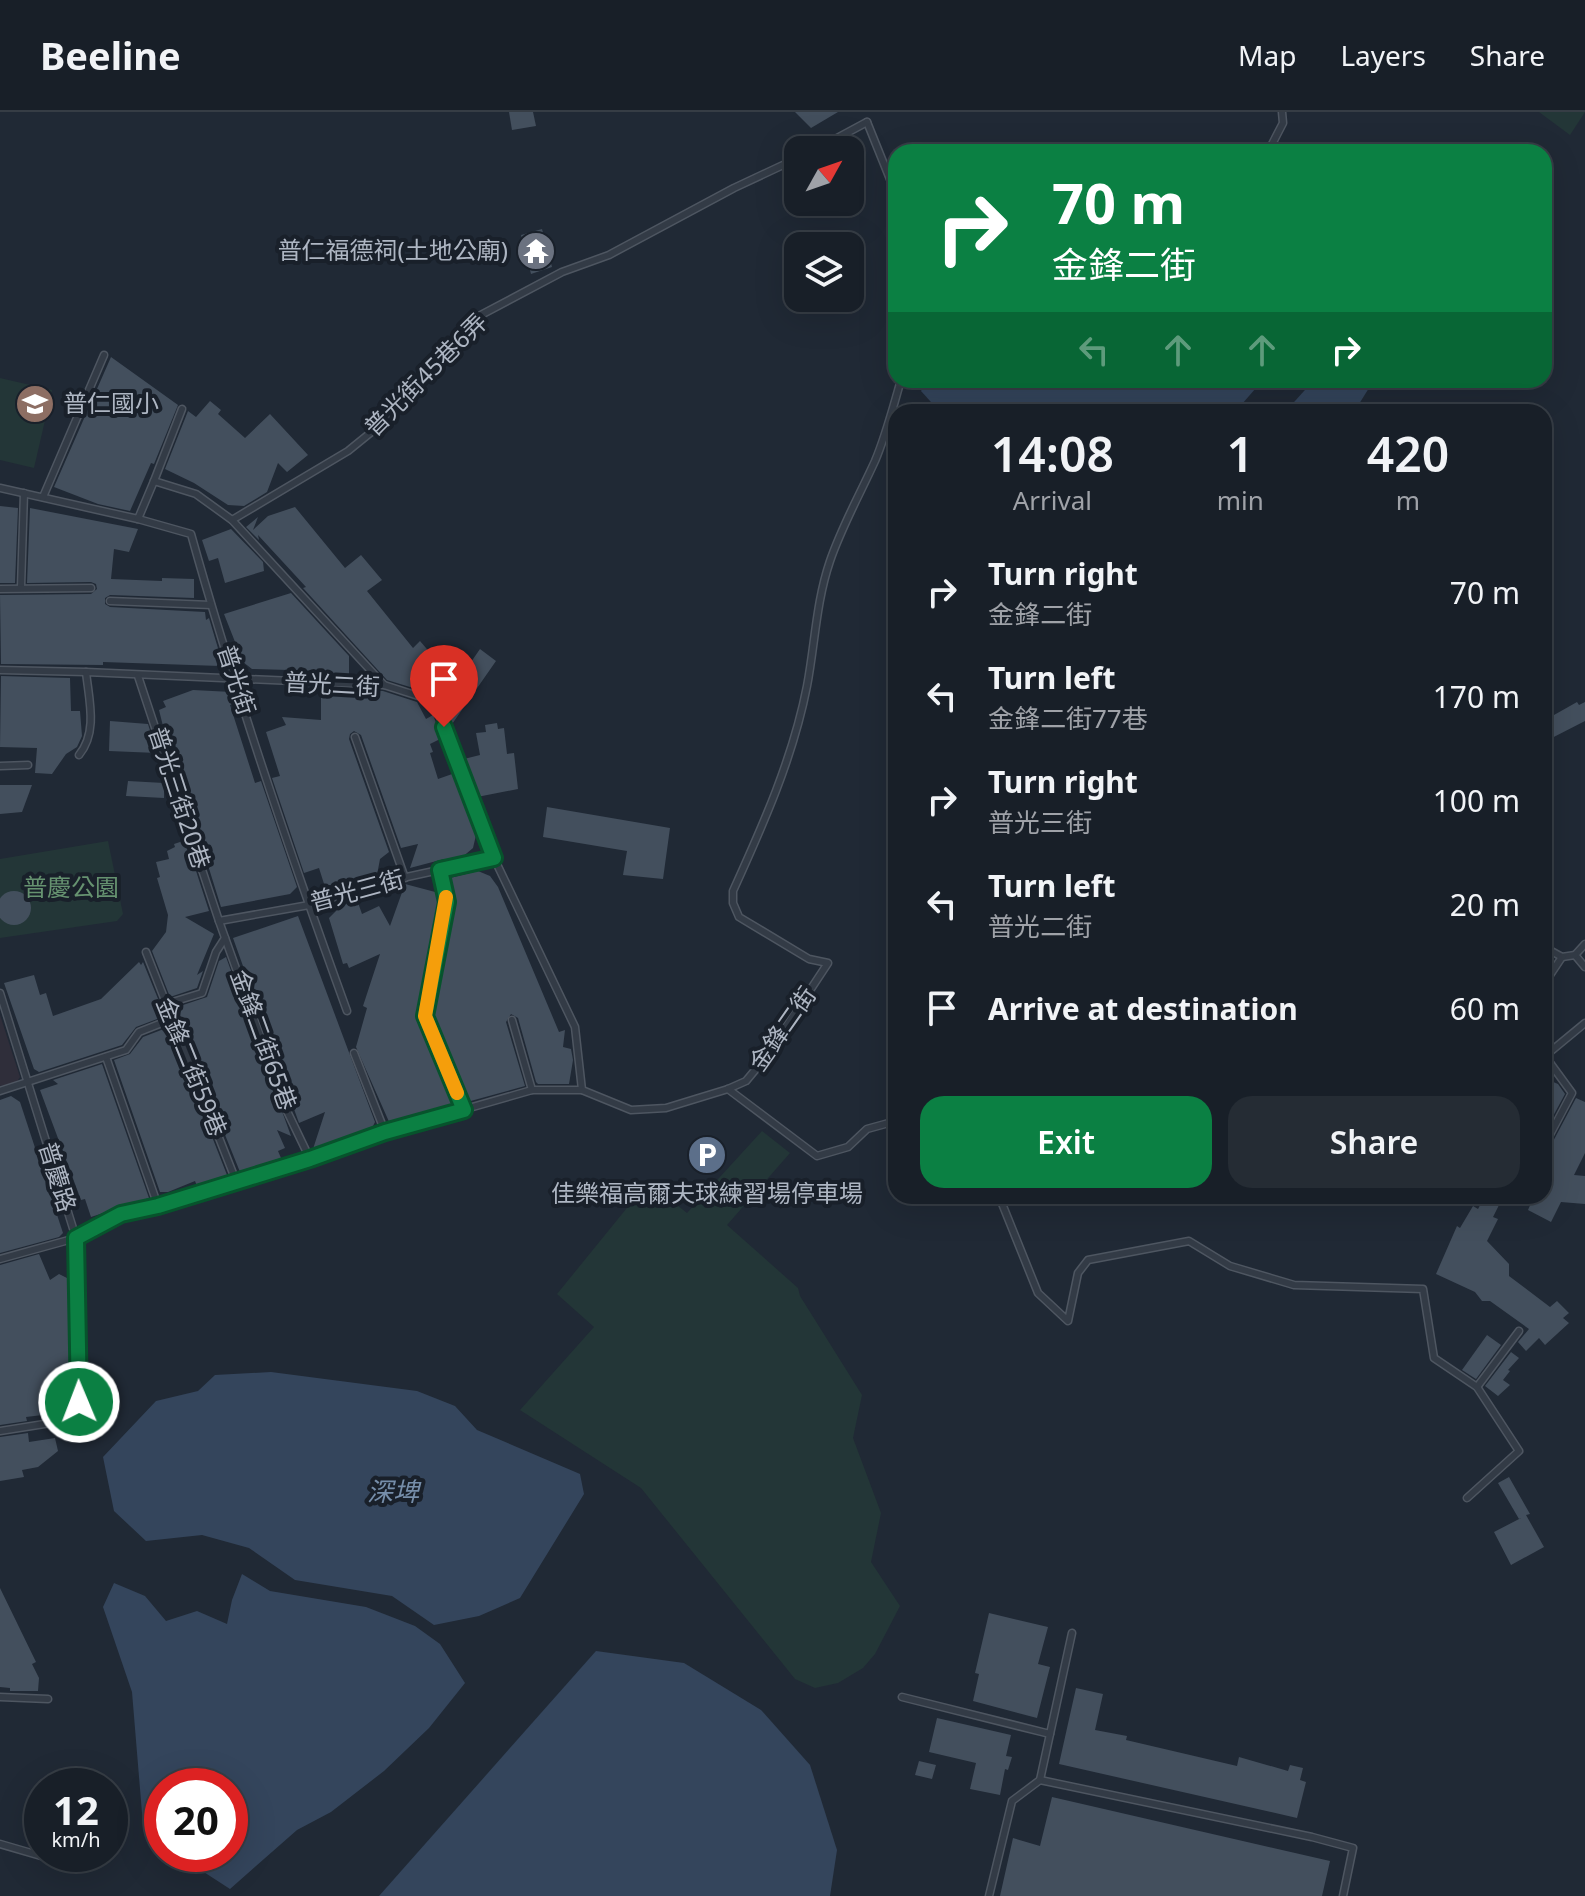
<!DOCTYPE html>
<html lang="en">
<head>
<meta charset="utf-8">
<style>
	body { margin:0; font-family:"Noto Sans","Noto Sans TC",sans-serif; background:#252c34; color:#f1f3f6; height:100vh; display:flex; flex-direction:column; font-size:30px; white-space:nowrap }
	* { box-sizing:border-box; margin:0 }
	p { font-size:26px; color:#9fa2a8 }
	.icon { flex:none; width:44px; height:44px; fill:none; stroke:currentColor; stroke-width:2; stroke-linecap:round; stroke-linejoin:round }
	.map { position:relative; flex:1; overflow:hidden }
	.sheet { position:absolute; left:888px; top:292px; width:664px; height:800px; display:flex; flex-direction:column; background:#181f28; border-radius:24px; box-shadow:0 8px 32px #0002,0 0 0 2px #363d45 }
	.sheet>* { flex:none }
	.top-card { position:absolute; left:888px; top:32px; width:664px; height:244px; border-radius:24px; box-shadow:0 8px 32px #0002,0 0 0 2px #363d45; background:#0b8043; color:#fff; overflow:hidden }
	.needle { width:52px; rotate:50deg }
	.fabs { position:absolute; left:784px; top:24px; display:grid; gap:16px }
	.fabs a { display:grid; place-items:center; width:80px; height:80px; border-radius:16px; background:#181f28; box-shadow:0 8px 32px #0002,0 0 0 2px #363d45; font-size:40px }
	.speed { position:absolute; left:24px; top:1656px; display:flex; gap:16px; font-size:40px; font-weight:700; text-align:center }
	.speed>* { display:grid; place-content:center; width:104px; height:104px; border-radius:50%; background:#181f28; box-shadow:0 8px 32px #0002,0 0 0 2px #363d45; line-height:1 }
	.speed small { font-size:20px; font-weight:400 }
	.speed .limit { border:12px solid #d22; background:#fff; color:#111 }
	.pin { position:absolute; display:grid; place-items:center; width:68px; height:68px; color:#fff; margin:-82px -34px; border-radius:50% 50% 50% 0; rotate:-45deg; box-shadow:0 0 8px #0007 }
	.pin .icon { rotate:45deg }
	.me { position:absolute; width:88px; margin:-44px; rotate:359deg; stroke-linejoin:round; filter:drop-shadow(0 0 6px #0008) }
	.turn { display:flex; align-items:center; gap:28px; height:168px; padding:0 32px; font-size:36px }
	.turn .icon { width:104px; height:104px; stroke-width:2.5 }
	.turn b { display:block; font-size:56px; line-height:68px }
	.lanes { display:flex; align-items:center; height:76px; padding:0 32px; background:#0003; justify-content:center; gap:40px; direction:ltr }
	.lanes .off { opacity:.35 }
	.eta { display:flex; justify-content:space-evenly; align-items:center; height:136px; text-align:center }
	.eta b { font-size:48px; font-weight:600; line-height:56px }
	.action { display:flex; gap:16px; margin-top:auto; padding:16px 32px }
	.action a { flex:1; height:92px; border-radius:24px; background:#0b8043; color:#fff; font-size:32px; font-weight:600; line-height:92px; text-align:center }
	.action a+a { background:#252c34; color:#f1f3f6 }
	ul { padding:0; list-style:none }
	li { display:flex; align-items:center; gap:24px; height:104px; padding:0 32px }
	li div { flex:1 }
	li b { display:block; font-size:30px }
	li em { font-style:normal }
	header { display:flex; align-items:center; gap:48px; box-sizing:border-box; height:112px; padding:0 40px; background:#181f28; border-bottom:2px solid #363d45 }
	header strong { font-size:38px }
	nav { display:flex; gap:44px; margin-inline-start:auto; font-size:28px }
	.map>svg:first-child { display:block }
	.medical { fill:#2f2e3a }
	.green { fill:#233637 }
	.water { fill:#34455c }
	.building { fill:#434f5d }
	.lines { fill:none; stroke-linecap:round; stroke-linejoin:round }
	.lane-casing { stroke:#4e5661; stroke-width:9 }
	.lane { stroke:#333b46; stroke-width:6 }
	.route-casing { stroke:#07532c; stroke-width:20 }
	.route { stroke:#0b8043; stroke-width:14 }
	.slow { stroke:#f59e0b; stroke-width:14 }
	.labels { text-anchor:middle; stroke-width:8; stroke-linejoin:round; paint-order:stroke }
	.poi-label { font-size:24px; fill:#aeb6c3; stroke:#19202a; text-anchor:end }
	.street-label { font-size:24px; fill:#aeb6c3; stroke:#19202a }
	.park-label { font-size:24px; fill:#669270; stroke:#19202a }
	.water-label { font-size:26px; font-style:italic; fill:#768eaa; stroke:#19202a }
</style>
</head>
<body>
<header>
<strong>Beeline</strong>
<nav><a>Map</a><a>Layers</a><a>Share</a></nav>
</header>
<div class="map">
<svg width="1585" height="1784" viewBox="0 0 1585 1784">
	<rect width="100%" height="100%" fill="#202935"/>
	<polygon class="medical" points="0,903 20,965 16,971 0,974"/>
	<g class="green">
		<polygon points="1539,0 1585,0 1570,23"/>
		<polygon points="0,266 52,278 34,356 0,348"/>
		<polygon points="108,729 123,802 117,809 0,826 0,747"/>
		<polygon points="762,1019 790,1041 727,1113 798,1176 800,1184 862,1283 853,1326 881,1401 871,1450 900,1494 875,1542 863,1556 838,1571 815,1576 795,1567 641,1376 520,1298 594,1215 557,1182 648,1070 687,1101"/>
	</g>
	<g class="water">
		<polygon points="928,268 1263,268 1235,300 940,300 921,279"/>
		<polygon points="1314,268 1374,268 1354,300 1285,300"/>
		<polygon points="271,1260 417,1279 455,1294 477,1318 580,1362 584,1382 520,1486 479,1504 434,1513 392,1484 295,1468 249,1436 202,1423 146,1429 114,1399 103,1345 156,1289 198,1279 215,1263"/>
		<polygon points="242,1462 270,1479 366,1495 415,1514 440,1532 465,1571 429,1616 384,1659 331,1700 297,1718 230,1777 176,1742 230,1742 230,1674 162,1674 162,1733 143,1713 132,1580 103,1495 114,1471 145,1484 166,1509 197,1499 227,1512 232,1488"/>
		<polygon points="596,1539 684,1551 761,1598 810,1653 837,1738 830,1784 379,1784"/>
	</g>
	<g class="building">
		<polygon points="509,0 533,0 536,14 512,18"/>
		<polygon points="795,0 838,0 811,16"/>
		<polygon points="542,117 552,155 531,162 521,123"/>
		<polygon points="111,245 178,293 154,352 151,351 130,399 98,392 54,375"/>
		<polygon points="210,289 221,298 218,302 245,326 270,302 308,343 287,360 278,351 267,380 244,394 228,393 194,371 165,357 188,299 196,305"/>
		<polygon points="0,394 18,396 15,471 0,471"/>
		<polygon points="295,395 345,456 361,443 382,468 367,479 413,536 420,529 444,557 466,543 471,550 480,537 496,549 450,615 444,598 447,597 438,576 410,575 387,568 303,476 306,475 258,423 259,428 246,415 258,405 253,418 268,404"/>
		<polygon points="30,396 138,417 129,440 114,437 111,467 162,469 162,466 194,467 194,486 110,483 105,486 105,492 110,495 205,500 206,508 209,506 220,543 220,554 103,550 103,553 1,552 0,483 91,482 97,477 96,472 91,470 27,471"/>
		<polygon points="231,417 263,450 264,459 225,471 218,446 209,449 202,428"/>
		<polygon points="291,481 349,544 349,565 323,564 324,559 252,557 243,550 224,502"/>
		<polygon points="1,564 70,566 71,599 80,599 82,624 77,635 66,642 52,662 35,661 37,636 0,635"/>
		<polygon points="321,576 383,579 417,590 426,607 433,603 442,626 430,632 433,640 430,641 438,667 455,661 465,687 462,688 476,723 473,736 460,747 446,750 444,747 410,756 418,732 401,736 361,623 354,619 350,622 349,627 389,740 380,747 377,763 365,768 325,775 319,756 304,761 272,666 280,664 266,620 286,613 282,605 321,608"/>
		<polygon points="193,578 232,580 235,591 230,593 255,671 261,669 297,775 290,782 221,795 173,641 161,614 163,614 159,598 166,595 163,589"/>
		<polygon points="1544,584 1554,603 1577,590 1579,593 1585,590 1585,609 1544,630"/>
		<polygon points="110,609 148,612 157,641 109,639"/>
		<polygon points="497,611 498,617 504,616 507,642 514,641 518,677 477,685 464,647 480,643 476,621 486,620 485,613"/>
		<polygon points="128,669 164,671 164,686 126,684"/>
		<polygon points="0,673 32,673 22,700 0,702"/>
		<polygon points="547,695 670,716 663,767 623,763 627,739 543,725"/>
		<polygon points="186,728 209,799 185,805 214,822 197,863 203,859 197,876 170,885 152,839 166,820 168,803 157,766 160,765 156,750 169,747 167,739 175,735 174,732"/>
		<polygon points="478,759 490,764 498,775 559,920 565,918 563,935 571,937 573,948 569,972 538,972 536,970 518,906 511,902 506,910 525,974 467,990 431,903 452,785 456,786 450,766"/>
		<polygon points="405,772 439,781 441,790 419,904 453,987 450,995 390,1012 356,935 367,896 363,894 380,842 349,856 347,851 343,852 329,806 347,788 356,785 362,802 379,794 390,814"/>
		<circle cx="14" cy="796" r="17"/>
		<polygon points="298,804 375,1010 371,1018 313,1037 325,1000 299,1011 233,826"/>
		<polygon points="226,845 291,1024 277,1018 285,1036 278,1039 281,1046 240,1060 174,896 207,885 219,849"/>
		<polygon points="139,850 141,853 143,850 165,904 136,915 122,933 39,960 34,957 4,871 34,863 40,883 46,881 53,904 101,887"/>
		<polygon points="169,915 227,1063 197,1074 195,1069 168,1080 160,1080 114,948 130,942 143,925"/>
		<polygon points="102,952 149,1086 91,1105 85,1087 81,1088 40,978 58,972 53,968"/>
		<polygon points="1544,966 1558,972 1565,982 1544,1021"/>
		<polygon points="11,984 20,990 63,1121 59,1125 0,1141 0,988"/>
		<polygon points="1576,986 1585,990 1585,1041 1574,1063 1585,1064 1585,1092 1561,1090 1551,1110 1528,1098 1534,1084 1544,1084 1544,1040 1549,1037"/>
		<polygon points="1485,1084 1493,1091 1500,1091 1493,1105 1498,1107 1487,1129 1509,1152 1509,1164 1550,1195 1557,1189 1569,1201 1563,1206 1569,1211 1545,1233 1539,1226 1526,1239 1518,1230 1529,1217 1490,1189 1482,1189 1475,1180 1436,1162 1457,1114 1460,1116 1473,1094 1478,1097"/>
		<polygon points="39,1142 50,1168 59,1162 69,1167 72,1254 69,1293 58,1294 59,1301 26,1305 27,1309 0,1313 0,1153"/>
		<polygon points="1487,1223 1501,1233 1476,1267 1462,1258"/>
		<polygon points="1511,1240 1519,1246 1508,1258 1510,1259 1503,1268 1510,1273 1498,1284 1485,1274"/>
		<polygon points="28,1321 29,1330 55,1326 58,1339 38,1355 22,1358 24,1365 0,1369 0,1325"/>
		<polygon points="1509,1365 1530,1402 1526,1403 1544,1435 1511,1453 1494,1420 1521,1406 1519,1407 1498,1371"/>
		<polygon points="0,1476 36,1550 32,1552 39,1566 38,1579 10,1579 10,1576 0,1575"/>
		<polygon points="989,1501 1048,1515 1038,1552 1050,1555 1037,1606 973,1589 979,1562 975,1561"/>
		<polygon points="1076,1576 1103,1582 1095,1618 1127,1624 1126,1628 1237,1654 1239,1645 1288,1659 1290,1653 1303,1656 1300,1668 1306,1670 1297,1706 1059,1652"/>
		<polygon points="937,1606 1011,1623 1006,1644 1012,1645 1008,1658 1005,1657 1000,1683 970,1677 976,1651 929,1640"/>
		<polygon points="919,1649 936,1653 932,1667 915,1663"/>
		<polygon points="1052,1685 1330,1749 1322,1784 1000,1784 1013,1726 1040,1734"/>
	</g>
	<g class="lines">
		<g class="lane-casing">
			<g id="lane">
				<polyline points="867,10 896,82"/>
				<polyline points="815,38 867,10"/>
				<polyline points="1268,40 1283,11 1282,0"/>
				<polyline points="154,369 182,297"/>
				<path d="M0,376L138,407L191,422C236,583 290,742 347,899"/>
				<polyline points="43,385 104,243"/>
				<polyline points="138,407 154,369 196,382 232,408 384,573"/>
				<polyline points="232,408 348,339 385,309 451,231 479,204 562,160 609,143 734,76 798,46"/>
				<polyline points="21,475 24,381"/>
				<polyline points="0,477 91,476"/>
				<polyline points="110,489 211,493"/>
				<polyline points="0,558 86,560 384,573 434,589 494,746 575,915 582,978"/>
				<polyline points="138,564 219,809 287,999 310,1047"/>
				<polyline points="355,625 405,766"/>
				<path d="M79,643C98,620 89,588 86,560"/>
				<polyline points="0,654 28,653"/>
				<polyline points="440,758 447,790 425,904 464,998"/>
				<polyline points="219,809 309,793 393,768 494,746"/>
				<polyline points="1585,832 1575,843 1585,855"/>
				<polyline points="1544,835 1562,845 1575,843"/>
				<polyline points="146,840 236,1069"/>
				<polyline points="1544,872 1562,845"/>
				<polyline points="0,881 76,1126 79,1290 74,1301 57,1310 0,1319"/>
				<polyline points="166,892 202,881 216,840 225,826"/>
				<polyline points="512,908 532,978"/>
				<polyline points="354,941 385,1020"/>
				<polyline points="106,945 158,1094"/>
				<polyline points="728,977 817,1044 848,1035 867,1017 896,1009"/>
				<polyline points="0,979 126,938 139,920 172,907"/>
				<polyline points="1544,1034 1572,981 1545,944 1585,911"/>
				<polyline points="999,1084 1038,1181 1068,1209 1078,1161 1088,1148 1189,1129 1230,1154 1294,1173 1423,1177 1434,1246 1477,1275 1519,1339 1467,1386"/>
				<polyline points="1496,1086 1497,1084"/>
				<path d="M0,1147L76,1126L121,1102L158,1094L385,1020L532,978H582L631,998L666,996L728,977L746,969L766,945L828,851L809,847L739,805L733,791V779C763,713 793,646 807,574C815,532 816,490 830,449C842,414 860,382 875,349C886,323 893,295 901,268"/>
				<polyline points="1477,1275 1519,1219"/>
				<polyline points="0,1585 48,1587"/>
				<polyline points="902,1585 1050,1622"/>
				<polyline points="1040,1668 1312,1725 1353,1736 1343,1784"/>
				<polyline points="0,1732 55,1748"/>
				<polyline points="989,1784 1012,1689 1040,1668 1072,1521"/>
			</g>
		</g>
		<use href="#lane" class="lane"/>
	</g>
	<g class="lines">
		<g class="route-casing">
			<polyline id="route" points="79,1290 76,1126 121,1102 158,1094 310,1047 385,1020 464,998 425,904 447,790 440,758 494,746 444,615"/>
		</g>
		<use href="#route" class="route"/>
		<polyline class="slow" points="446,785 425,904 457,981"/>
	</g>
	<defs>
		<g id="temple-disc" transform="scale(2)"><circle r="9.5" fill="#6b7280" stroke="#19202a"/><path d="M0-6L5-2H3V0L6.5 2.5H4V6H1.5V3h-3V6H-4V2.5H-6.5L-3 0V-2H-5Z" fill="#fff"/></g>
		<g id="school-disc" transform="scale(2)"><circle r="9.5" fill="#8d6e63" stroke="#19202a"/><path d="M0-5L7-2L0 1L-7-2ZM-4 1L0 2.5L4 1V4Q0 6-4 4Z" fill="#fff"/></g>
		<g id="parking-disc" transform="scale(2)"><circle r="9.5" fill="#5c6f8a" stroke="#19202a"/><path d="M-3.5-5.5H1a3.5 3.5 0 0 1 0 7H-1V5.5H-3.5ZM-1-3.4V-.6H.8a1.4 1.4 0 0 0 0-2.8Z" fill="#fff"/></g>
	</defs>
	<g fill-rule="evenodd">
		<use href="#temple-disc" x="536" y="139"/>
		<use href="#school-disc" x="35" y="292"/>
		<use href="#parking-disc" x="707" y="1043"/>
	</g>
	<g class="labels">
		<g class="poi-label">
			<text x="508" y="147">普仁福德祠(土地公廟)</text>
			<text x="63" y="300" text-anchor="start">普仁國小</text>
			<text x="707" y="1090" text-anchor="middle">佳樂福高爾夫球練習場停車場</text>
		</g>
		<g class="street-label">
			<text transform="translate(426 263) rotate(-45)" y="8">普光街45巷6弄</text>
			<text transform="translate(236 568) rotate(72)" y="8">普光街</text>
			<text transform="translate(332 573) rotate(3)" y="8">普光二街</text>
			<text transform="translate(179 686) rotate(72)" y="8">普光三街20巷</text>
			<text transform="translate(357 779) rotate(-15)" y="8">普光三街</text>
			<text transform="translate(783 917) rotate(-55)" y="8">金鋒二街</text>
			<text transform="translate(263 928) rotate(70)" y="8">金鋒二街65巷</text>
			<text transform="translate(191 955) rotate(68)" y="8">金鋒二街59巷</text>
			<text transform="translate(57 1065) rotate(73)" y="8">普慶路</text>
		</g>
		<g class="park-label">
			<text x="71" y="784">普慶公園</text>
		</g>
		<g class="water-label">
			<text x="393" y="1389">深埤</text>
		</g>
	</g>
</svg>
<div class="fabs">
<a><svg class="needle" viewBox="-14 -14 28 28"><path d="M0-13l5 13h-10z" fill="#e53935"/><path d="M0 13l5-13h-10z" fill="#9fa2a8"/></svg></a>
<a><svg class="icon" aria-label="layers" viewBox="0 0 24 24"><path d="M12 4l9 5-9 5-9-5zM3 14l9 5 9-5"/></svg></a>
</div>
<div class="speed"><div>12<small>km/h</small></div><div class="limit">20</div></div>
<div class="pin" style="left:444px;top:615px;background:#d93025"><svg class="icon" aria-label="arrive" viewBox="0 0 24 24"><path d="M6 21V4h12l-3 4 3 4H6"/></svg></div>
<svg class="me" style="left:79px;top:1290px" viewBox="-20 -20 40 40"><circle r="17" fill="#0b8043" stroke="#fff" stroke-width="3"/><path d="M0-11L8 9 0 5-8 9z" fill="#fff"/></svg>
<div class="top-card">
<div class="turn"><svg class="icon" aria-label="right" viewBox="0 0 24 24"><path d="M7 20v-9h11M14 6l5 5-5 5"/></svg><div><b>70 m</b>金鋒二街</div></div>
<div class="lanes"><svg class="icon off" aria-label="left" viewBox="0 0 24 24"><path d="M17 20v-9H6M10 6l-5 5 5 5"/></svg><svg class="icon off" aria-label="ahead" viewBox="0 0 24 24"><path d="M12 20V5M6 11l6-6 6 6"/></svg><svg class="icon off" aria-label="ahead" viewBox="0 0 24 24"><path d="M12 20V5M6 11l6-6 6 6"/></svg><svg class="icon" aria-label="right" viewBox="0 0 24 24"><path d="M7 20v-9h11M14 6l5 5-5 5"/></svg></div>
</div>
<section class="sheet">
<div class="eta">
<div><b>14:08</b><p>Arrival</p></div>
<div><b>1</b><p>min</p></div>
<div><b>420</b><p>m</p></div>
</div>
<ul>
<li><svg class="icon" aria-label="right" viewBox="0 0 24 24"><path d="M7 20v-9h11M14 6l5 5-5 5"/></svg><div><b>Turn right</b><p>金鋒二街</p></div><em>70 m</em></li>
<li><svg class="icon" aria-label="left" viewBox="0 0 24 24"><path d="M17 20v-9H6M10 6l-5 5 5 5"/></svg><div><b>Turn left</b><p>金鋒二街77巷</p></div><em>170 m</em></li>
<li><svg class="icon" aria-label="right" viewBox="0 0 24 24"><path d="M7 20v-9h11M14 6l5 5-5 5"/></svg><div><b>Turn right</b><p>普光三街</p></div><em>100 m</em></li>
<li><svg class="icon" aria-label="left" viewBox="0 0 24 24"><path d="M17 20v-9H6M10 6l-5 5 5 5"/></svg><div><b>Turn left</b><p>普光二街</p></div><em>20 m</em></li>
<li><svg class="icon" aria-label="arrive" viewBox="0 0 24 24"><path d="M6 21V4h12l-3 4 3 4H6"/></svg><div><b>Arrive at destination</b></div><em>60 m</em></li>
</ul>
<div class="action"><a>Exit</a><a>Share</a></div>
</section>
</div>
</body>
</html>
